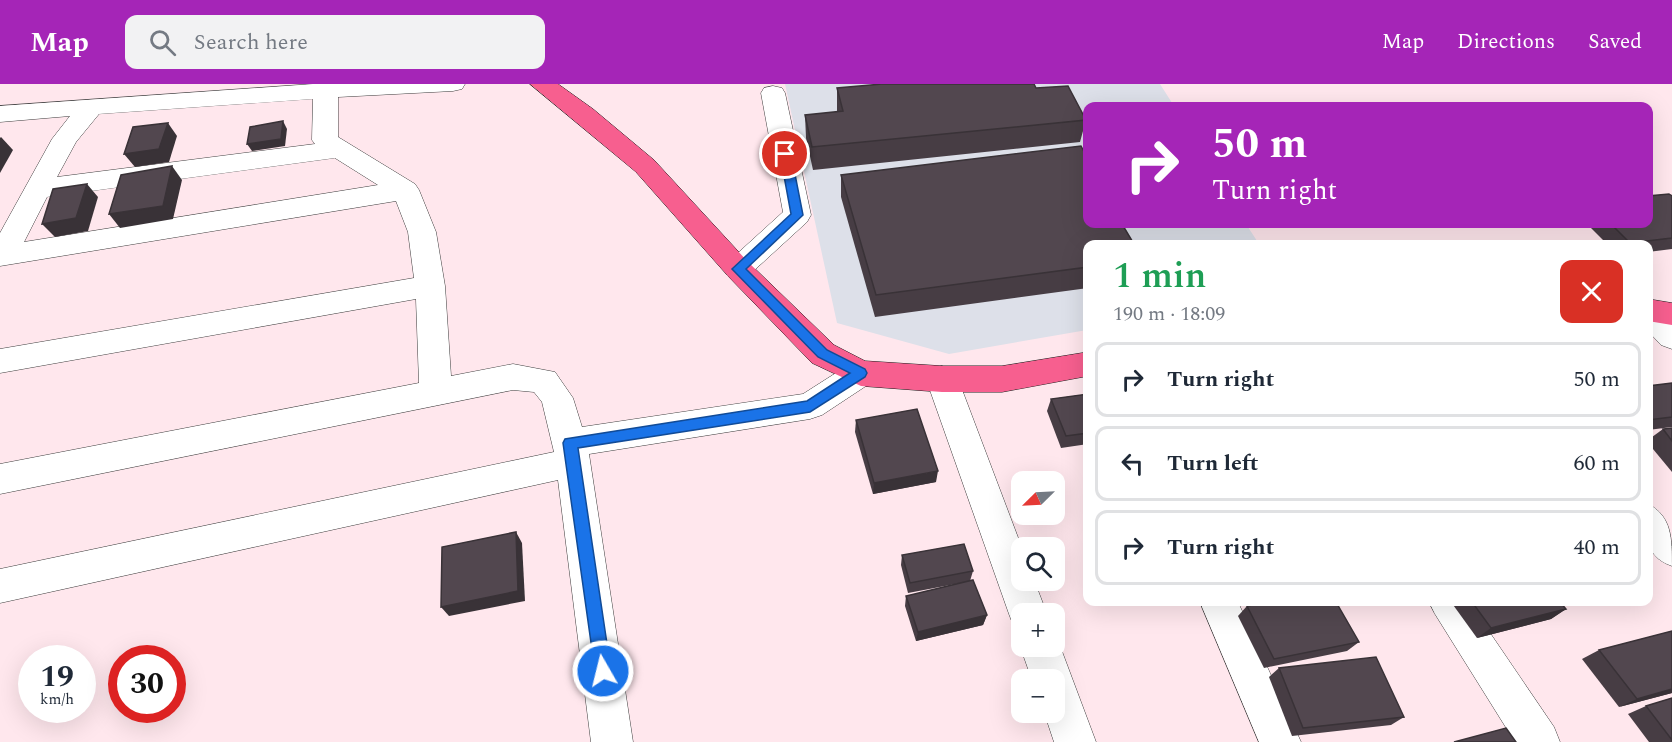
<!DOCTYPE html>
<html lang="en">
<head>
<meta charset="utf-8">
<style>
	body { margin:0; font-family:Spectral,serif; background:#f2f2f3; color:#1f2937; height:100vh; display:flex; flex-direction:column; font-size:22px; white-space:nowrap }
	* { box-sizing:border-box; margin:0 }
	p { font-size:20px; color:#747a83 }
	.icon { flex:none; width:33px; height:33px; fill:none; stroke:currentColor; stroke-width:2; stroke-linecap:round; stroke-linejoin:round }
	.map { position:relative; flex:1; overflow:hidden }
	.panel { position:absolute; left:1083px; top:156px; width:570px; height:366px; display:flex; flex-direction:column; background:#fff; border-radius:12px; box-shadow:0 6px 24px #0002 }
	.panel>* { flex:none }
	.top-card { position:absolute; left:1083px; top:18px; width:570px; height:126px; border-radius:12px; box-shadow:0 6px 24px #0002; background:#a525b7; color:#fff; overflow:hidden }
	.needle { width:39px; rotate:246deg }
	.controls { position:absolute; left:1011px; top:387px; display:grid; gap:12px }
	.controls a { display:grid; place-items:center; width:54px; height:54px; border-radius:12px; background:#fff; box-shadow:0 6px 24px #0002; font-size:30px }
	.speed { position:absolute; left:18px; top:561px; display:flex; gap:12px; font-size:30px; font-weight:700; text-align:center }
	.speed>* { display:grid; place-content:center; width:78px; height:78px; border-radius:50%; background:#fff; box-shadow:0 6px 24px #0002; line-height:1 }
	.speed small { font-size:15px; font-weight:400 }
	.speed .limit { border:9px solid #d22; background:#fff; color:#111 }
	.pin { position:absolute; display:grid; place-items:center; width:51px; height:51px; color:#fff; margin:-26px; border:3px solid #fff; border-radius:50%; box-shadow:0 2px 6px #0007 }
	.me { position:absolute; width:66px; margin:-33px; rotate:352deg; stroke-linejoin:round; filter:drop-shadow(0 0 4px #0008) }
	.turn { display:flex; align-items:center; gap:21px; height:126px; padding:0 30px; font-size:27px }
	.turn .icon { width:78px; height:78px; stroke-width:2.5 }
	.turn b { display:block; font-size:42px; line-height:51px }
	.round { display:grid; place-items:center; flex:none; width:63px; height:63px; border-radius:12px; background:#f2f2f3 }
	.summary { display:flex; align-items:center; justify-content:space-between; height:102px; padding:0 30px }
	h1 { font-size:36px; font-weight:600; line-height:45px; color:#1e9e55 }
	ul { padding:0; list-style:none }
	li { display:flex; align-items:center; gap:18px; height:75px; margin:0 12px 9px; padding:0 18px; border:3px solid #e0e1e3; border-radius:12px }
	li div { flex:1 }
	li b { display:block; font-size:22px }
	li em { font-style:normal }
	header { display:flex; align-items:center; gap:36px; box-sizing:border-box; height:84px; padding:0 30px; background:#a525b7; color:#fff }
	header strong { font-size:28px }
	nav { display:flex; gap:33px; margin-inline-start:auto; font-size:21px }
	.search { width:420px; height:54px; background:#f2f2f3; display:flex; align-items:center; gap:15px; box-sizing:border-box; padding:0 21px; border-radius:12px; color:#747a83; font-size:22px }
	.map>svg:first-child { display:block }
	.industrial { fill:#dde0e9 }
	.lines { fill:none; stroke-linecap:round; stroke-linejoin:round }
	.minor-casing { stroke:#3d3d3d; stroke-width:1 }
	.major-casing { stroke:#1b1b1b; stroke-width:1 }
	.minor { fill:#fff; fill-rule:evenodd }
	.major { fill:#f75f8f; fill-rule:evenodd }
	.wall { fill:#473d44 }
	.shaded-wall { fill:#393237 }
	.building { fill:#52474f; stroke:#393237; stroke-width:1.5 }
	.route { fill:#1a73e8; stroke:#114b97; stroke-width:1.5 }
</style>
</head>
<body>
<header>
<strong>Map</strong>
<div class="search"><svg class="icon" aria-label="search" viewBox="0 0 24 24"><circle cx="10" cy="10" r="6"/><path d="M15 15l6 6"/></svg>Search here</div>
<nav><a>Map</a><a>Directions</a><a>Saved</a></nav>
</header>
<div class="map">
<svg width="1672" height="658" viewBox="0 0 1672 658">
	<rect width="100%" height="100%" fill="#ffe7ed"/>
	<polygon class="industrial" points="785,0 1160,0 1174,22 1088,22 1088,140 1246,140 1259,160 1088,160 1087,246 949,270 837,239"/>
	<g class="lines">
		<g class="minor-casing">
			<g id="minor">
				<path d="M313,0H465L462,5L453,7L338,13V53L415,100L419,106L436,148L445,202L451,292L513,280L555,288L573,314L582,343L803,310L850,280L861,276L872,280L877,289L872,298L822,331L810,335L589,370L633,658H591L558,396L0,519V485L554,368L542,318L534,308L513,306L0,410V380L419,299L416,215L0,289V265L414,194L408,148L396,117L0,182V149L52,55L70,32L0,38V22ZM313,15L312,56L315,60L57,93L76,58L99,30ZM335,74L378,101L24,158L47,113Z"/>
				<polygon points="773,2 782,4 785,9 811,131 807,138 748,192 738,195 728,192 723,185 728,178 783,128 761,9 764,4"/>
				<polygon points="1648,216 1659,219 1672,233 1672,265 1661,261 1648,247"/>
				<polygon points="942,282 953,286 958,295 1022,464 1022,496 1034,496 1047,530 1022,530 1022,545 1014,543 1009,530 926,295 931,286"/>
				<path d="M1648,420C1672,432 1672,455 1672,482C1641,471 1648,448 1648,420Z"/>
				<polygon points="1200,518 1238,518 1301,658 1259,658"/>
				<polygon points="1429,518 1469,518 1554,643 1560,658 1515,658 1435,530"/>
				<polygon points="1054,550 1060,562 1096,658 1054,658 1044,628 1054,628 1054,596 1032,596 1020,562 1022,560 1022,562 1054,562"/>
			</g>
		</g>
		<g class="major-casing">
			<g id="major">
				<polygon points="530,0 558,0 593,25 654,76 748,178 834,261 865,277 942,282 1002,282 1088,268 1088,292 1002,308 942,308 861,302 812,279 728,192 636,88"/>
				<polygon points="1648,215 1672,219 1672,241 1648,237"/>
			</g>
		</g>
		<use href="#minor" class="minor"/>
		<use href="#major" class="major"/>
	</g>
	<g class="wall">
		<polygon points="837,4 1036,4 1086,36 1080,58 813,86 806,54 805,31 837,28"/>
		<polygon points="841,91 1088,160 1088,204 875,233 841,113"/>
		<polygon points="1672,112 1672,165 1648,168 1648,160 1607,160 1587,140 1648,140"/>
		<polygon points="1672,299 1672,343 1648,346 1648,302"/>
		<polygon points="1088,310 1088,360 1061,364 1047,327 1051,315"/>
		<polygon points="856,336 936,398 873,410 855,348"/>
		<polygon points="1672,344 1672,388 1648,359 1648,356 1663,345"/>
		<polygon points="902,471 973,487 970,497 987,531 983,541 916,557 905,522 906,512 966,498 908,509 901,481"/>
		<polygon points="1451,518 1560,518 1566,525 1551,535 1477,554"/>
		<polygon points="1247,522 1359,558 1347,567 1264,584 1238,532"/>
		<polygon points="1672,547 1672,609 1619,623 1582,575 1599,566"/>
		<polygon points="1279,584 1404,633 1391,641 1292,652 1269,593"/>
		<polygon points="1672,614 1672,658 1649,658 1628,630 1646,622"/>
	</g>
	<g class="shaded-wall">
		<polygon points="283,37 287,45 285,62 252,67 247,60"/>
		<polygon points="168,39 177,52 169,78 135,83 124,70"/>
		<polygon points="1,53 13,66 0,89 0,54"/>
		<polygon points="172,82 182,96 173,135 120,144 109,130"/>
		<polygon points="87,100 98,113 88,147 55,153 42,140"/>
		<polygon points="938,387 936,398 873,410 874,399"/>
		<polygon points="516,448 522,459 525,517 449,532 441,523"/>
		<polygon points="1566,525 1551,535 1477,554 1491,544"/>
		<polygon points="987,531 983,541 916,557 918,548"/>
		<polygon points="1672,605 1672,609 1619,623 1637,615"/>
	</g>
	<g class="building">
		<polygon points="882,0 1034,0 1036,4 1068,2 1086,36 812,63 805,31 843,27 837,4"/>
		<polygon points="283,37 281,55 247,60 250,43"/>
		<polygon points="168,39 159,65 124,70 133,43"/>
		<polygon points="1081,62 1088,75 1088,140 1122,140 1134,160 1088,160 1088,183 876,211 841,91"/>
		<polygon points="172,82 163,122 109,130 121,91"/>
		<polygon points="87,100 76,134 42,140 53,105"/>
		<polygon points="1669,110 1672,112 1672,154 1630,159 1611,140 1648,140 1648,112"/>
		<polygon points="1672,299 1672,333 1648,336 1648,302"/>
		<polygon points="1088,310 1088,349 1066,352 1051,315"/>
		<polygon points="917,325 938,387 874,399 856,336"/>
		<polygon points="1672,344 1672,357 1663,345"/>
		<polygon points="516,448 518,507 441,523 442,463"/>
		<polygon points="964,460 973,487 910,499 902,471"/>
		<polygon points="973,496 987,531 918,548 906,512"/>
		<polygon points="1270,518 1336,518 1359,558 1274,575 1247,522"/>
		<polygon points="1472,518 1560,518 1566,525 1491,544"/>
		<polygon points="1672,547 1672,605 1637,615 1599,566"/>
		<polygon points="1376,573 1404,633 1303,644 1279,584"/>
		<polygon points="1672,614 1672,656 1646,622"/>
		<polygon points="1506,644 1516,658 1454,658"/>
	</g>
	<polygon class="route" points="785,66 791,70 803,131 746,185 827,266 865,285 867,289 865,293 810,328 578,364 611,587 609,593 603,595 597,593 595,587 563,359 565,355 807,317 850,289 818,273 732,185 791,130 780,70"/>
</svg>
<div class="controls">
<a><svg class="needle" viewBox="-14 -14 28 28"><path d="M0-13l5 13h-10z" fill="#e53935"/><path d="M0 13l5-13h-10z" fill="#747a83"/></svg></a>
<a><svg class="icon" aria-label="search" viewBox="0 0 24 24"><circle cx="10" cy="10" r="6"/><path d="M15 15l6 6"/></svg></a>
<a>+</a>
<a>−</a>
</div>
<div class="speed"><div>19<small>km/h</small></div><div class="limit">30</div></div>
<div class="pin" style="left:785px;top:70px;background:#d93025"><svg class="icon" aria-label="arrive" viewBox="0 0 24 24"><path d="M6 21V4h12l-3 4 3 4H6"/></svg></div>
<svg class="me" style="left:603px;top:587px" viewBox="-20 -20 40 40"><circle r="17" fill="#1a73e8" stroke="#fff" stroke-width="3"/><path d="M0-11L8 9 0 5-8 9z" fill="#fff"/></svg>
<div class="top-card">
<div class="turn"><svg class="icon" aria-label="right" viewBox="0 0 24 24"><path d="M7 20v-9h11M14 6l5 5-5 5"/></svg><div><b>50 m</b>Turn right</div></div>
</div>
<section class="panel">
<div class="summary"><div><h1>1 min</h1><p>190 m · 18:09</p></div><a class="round" style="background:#d93025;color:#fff"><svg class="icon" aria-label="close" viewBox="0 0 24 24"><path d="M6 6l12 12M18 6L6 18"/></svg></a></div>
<ul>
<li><svg class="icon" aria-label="right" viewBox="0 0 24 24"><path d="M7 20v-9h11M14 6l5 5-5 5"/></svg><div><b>Turn right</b></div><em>50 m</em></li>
<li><svg class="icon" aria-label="left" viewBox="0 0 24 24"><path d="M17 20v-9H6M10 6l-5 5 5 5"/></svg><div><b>Turn left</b></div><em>60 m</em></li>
<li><svg class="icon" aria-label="right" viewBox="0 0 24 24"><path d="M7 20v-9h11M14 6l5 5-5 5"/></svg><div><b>Turn right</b></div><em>40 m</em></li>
</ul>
</section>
</div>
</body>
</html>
